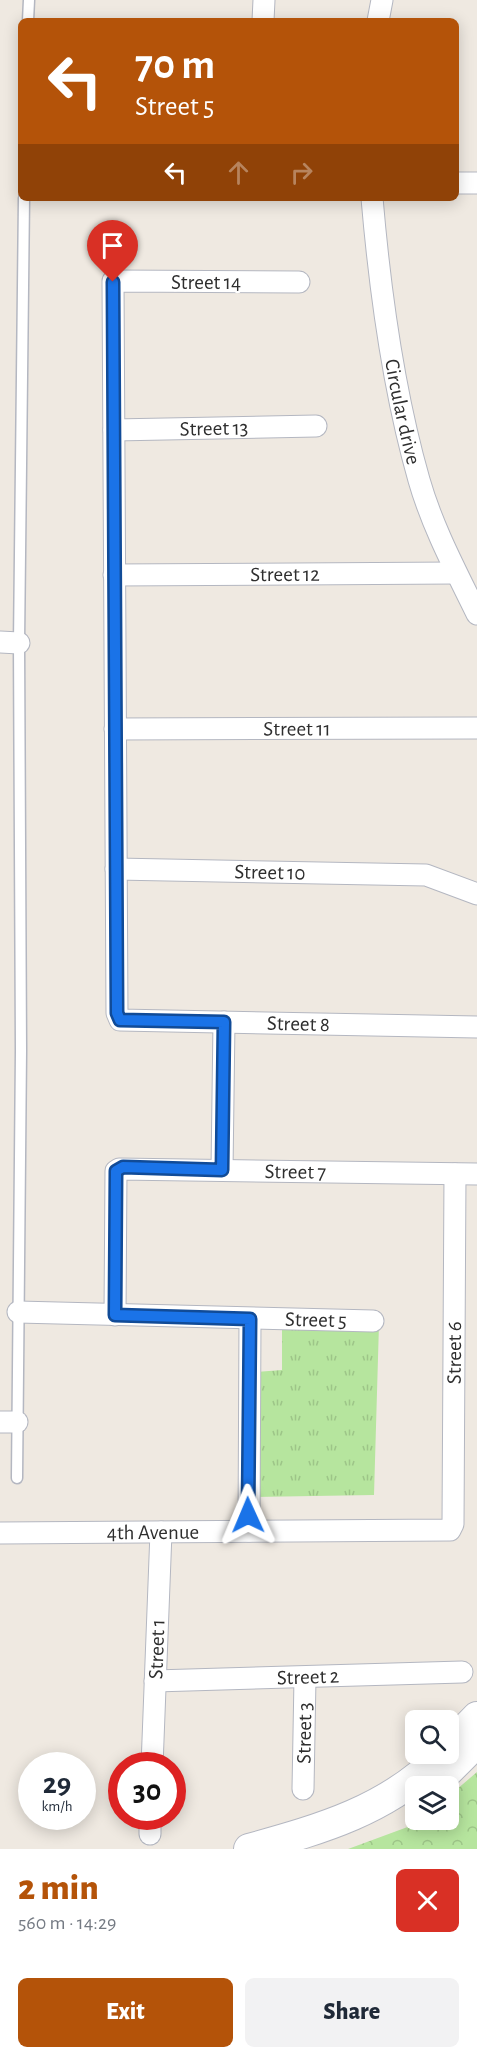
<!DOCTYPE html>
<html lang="en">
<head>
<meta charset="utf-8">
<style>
	body { margin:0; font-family:"Alegreya Sans",sans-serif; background:#f2f2f3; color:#1f2937; height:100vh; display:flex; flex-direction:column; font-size:22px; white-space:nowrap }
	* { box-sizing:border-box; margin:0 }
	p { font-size:20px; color:#747a83 }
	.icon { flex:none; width:33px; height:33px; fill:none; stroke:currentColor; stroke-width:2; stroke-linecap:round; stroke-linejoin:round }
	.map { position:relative; height:1849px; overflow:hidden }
	.side { display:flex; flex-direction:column; background:#fff; flex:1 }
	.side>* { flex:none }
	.banner { position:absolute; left:18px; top:18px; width:441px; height:183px; border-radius:9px; box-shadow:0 3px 15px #0003; background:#b45309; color:#fff; overflow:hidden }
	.fabs { position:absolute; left:405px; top:1710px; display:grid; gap:12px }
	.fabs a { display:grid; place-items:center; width:54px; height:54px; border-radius:9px; background:#fff; box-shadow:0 3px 15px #0003; font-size:30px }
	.speed { position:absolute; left:18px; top:1752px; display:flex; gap:12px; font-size:30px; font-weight:700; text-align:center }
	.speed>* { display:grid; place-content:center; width:78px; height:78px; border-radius:50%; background:#fff; box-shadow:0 3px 15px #0003; line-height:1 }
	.speed small { font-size:15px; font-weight:400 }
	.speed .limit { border:9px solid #d22; background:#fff; color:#111 }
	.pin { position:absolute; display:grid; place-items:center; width:51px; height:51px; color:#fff; margin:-62px -26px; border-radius:50% 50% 50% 0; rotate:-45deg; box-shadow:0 0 6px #0007 }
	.pin .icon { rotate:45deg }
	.me { position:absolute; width:66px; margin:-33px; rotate:359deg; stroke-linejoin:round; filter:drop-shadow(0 0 4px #0008) }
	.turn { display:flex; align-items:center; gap:21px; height:126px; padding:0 18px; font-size:27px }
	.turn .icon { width:78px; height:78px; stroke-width:2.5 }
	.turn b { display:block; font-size:42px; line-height:51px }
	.lanes { display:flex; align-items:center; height:57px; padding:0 18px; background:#0003; justify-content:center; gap:30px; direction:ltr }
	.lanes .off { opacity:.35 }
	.round { display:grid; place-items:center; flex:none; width:63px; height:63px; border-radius:9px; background:#f2f2f3 }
	.headline { display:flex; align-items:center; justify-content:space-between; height:102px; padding:0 18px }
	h1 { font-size:36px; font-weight:800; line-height:45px; color:#b45309 }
	.button { display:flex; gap:12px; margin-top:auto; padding:12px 18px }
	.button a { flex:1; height:69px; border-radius:9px; background:#b45309; color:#fff; font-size:24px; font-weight:800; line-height:69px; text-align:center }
	.button a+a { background:#f2f2f3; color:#1f2937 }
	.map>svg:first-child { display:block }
	.forest { fill:url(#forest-crowns) }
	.park { fill:url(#park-tufts) }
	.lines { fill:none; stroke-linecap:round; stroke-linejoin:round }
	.service-casing { stroke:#b4b7c1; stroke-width:13 }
	.minor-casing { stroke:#b4b7c1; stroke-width:23 }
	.secondary-casing { stroke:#b4b7c1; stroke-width:32 }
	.service { stroke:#fff; stroke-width:10 }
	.minor { stroke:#fff; stroke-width:21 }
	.secondary { stroke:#fff; stroke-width:30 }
	.route-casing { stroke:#114b97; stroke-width:15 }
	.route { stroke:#1a73e8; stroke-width:10 }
	.labels { text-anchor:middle; stroke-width:4.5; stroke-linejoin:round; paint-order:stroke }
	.street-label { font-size:21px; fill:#2e2e2e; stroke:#fff }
</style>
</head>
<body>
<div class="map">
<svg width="477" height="1849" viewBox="0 0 477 1849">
	<defs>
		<pattern id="forest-crowns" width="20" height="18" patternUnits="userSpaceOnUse" patternTransform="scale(1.5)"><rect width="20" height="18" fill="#b6e59e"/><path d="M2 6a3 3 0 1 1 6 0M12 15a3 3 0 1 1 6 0" fill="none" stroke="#9dc588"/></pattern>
		<pattern id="park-tufts" width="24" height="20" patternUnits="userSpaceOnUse" patternTransform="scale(1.5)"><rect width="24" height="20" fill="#b6e59e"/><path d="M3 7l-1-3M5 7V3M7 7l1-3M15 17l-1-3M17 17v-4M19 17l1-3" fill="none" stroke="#9dc588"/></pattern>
	</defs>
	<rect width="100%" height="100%" fill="#efe9e1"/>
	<polygon class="forest" points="477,1772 477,1849 348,1849 413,1825 420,1820 448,1820 449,1796"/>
	<polygon class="park" points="379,1324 374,1495 254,1497 256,1372 282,1370 282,1328"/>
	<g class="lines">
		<g class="service-casing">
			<g id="service">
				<polyline points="28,21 29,0"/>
				<polyline points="17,1478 21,1051 19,643 24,198"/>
			</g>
		</g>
		<g class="minor-casing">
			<g id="minor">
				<polyline points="263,21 264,0"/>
				<polyline points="378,21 382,0"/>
				<polyline points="456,183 477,183"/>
				<path id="s1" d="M372,198C380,292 393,389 419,480C432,526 456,571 477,614"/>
				<path id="s2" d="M299,282L113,281L117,1013L120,1020L477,1027"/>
				<path id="s3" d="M114,430L316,426"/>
				<path id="s4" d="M114,575L456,573"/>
				<polyline points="0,642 19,643"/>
				<path id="s5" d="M115,729L477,728"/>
				<path id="s6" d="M116,869L426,875L477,894"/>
				<polyline points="222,1170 224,1022"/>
				<path id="s7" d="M18,1312L373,1321"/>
				<path id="s8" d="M115,1315L116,1171L119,1169L477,1174"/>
				<polyline points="0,1422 17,1422"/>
				<polyline points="249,1531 250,1319"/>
				<path id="s9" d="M0,1533L450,1530L453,1524L455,1174"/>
				<path id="s10" d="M155,1681L462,1672"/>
				<path id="s11" d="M152,1766L161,1532"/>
				<path id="s12" d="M303,1789L305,1678"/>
				<polyline points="150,1834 150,1816"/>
			</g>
		</g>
		<g class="secondary-casing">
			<g id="secondary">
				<polyline points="448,1747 477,1717"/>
				<polyline points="435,1784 477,1742"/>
				<path d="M249,1849C321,1829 389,1810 443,1754"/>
			</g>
		</g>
		<use href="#service" class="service"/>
		<use href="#minor" class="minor"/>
		<use href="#secondary" class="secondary"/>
	</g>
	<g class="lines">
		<g class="route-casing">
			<polyline id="route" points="113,282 117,1013 120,1020 224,1022 222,1170 123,1167 116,1171 115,1315 250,1319 248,1515"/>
		</g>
		<use href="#route" class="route"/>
	</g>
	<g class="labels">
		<g class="street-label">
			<text x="206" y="289">Street 14</text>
			<text dy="7" stroke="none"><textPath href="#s1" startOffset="216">Circular drive</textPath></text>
			<text dy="7" stroke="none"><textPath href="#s3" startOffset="100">Street 13</textPath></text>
			<text dy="7" stroke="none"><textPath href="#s4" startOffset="171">Street 12</textPath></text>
			<text dy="7" stroke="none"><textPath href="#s5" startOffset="182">Street 11</textPath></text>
			<text dy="7" stroke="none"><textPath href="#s6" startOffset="154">Street 10</textPath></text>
			<text dy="7" stroke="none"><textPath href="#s2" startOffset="1104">Street 8</textPath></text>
			<text dy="7" stroke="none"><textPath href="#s8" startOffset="324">Street 7</textPath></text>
			<text dy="7" stroke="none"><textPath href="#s7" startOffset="298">Street 5</textPath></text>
			<text dy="7" stroke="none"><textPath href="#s9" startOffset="628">Street 6</textPath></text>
			<text dy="7" stroke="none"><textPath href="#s9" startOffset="153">4th Avenue</textPath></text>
			<text dy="7" stroke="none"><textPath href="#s11" startOffset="117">Street 1</textPath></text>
			<text dy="7" stroke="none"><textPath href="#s10" startOffset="153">Street 2</textPath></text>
			<text dy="7" stroke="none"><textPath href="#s12" startOffset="56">Street 3</textPath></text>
		</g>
	</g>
</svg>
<div class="fabs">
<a><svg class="icon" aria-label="search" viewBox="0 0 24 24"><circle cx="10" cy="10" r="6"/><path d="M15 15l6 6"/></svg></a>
<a><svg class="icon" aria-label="layers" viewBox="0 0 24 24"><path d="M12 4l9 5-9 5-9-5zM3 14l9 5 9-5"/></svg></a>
</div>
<div class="speed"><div>29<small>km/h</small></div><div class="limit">30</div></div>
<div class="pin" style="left:113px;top:282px;background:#d93025"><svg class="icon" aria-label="arrive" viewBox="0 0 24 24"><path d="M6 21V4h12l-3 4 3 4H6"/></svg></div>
<svg class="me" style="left:248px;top:1515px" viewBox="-20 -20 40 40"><path d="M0-17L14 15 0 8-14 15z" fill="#1a73e8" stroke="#fff" stroke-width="4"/></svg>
<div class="banner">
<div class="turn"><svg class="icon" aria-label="left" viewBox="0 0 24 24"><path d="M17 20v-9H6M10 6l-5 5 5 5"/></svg><div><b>70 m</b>Street 5</div></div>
<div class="lanes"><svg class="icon" aria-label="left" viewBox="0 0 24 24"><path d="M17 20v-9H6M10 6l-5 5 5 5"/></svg><svg class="icon off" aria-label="ahead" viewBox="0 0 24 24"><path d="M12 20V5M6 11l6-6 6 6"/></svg><svg class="icon off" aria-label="right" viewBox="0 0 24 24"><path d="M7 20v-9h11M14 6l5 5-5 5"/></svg></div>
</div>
</div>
<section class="side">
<div class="headline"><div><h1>2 min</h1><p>560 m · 14:29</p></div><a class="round" style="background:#d93025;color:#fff"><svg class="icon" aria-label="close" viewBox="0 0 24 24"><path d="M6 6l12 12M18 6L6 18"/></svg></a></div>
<div class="button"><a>Exit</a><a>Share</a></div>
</section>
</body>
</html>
